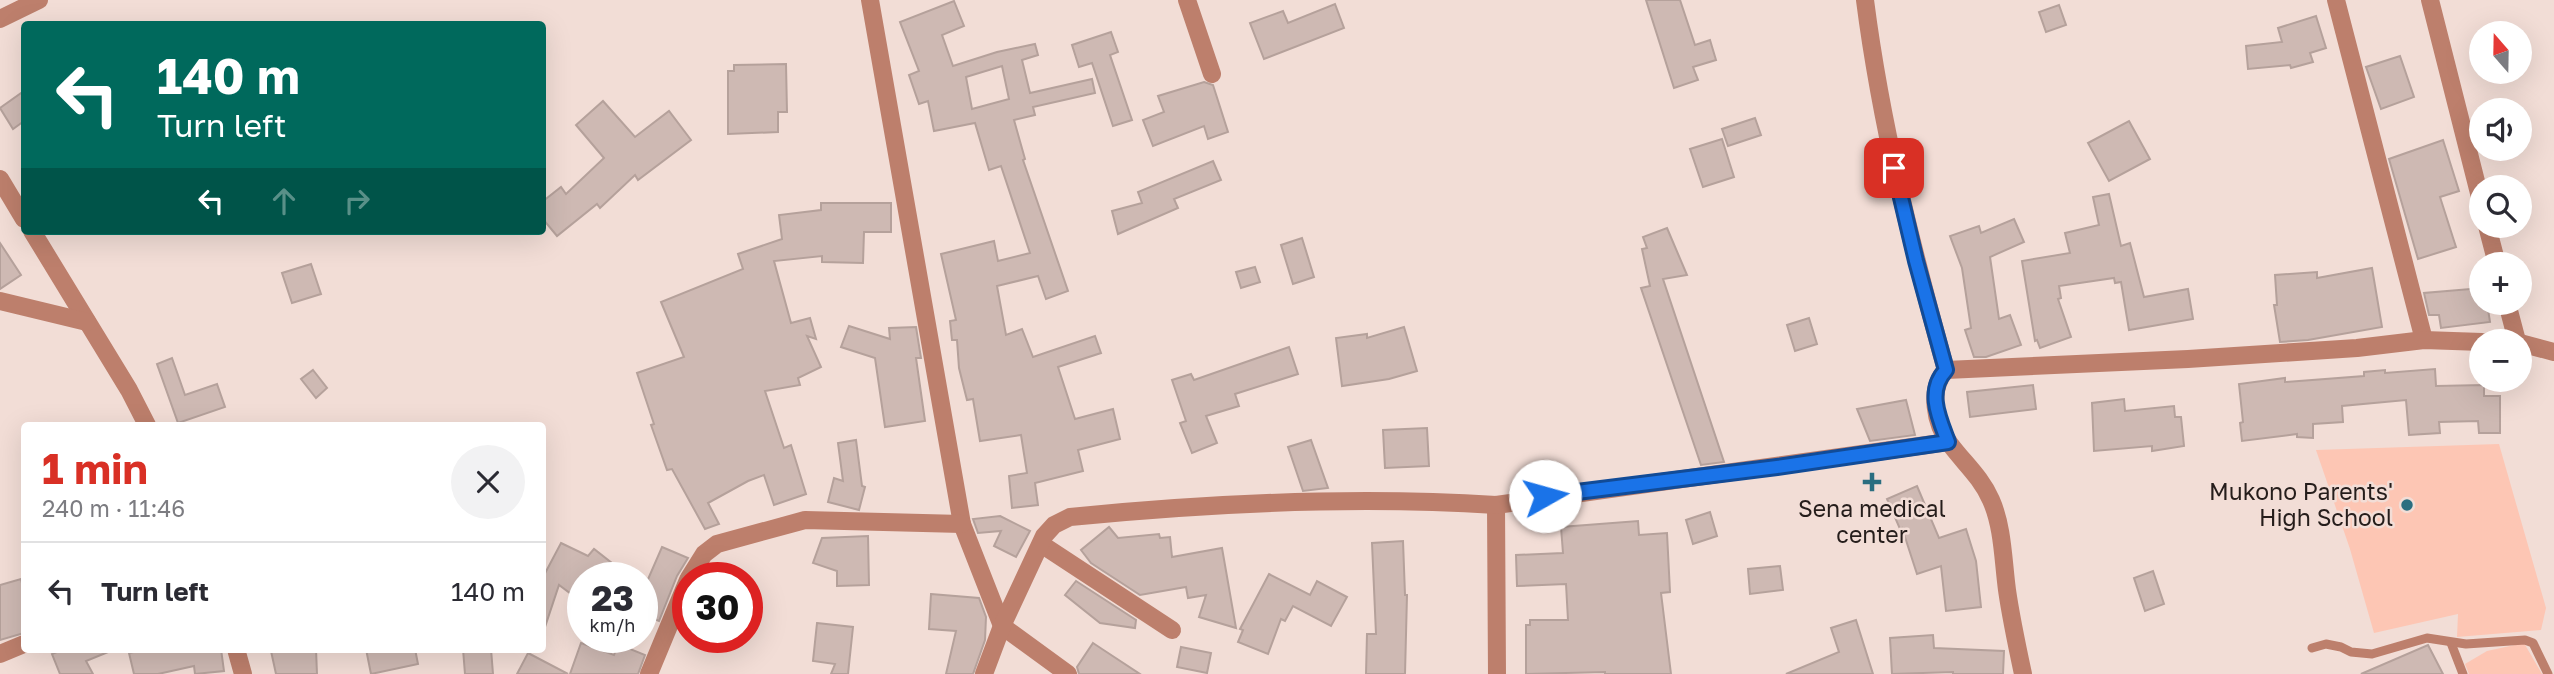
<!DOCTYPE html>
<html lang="en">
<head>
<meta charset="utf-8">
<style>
	body { margin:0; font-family:"Golos Text",sans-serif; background:#f2f2f3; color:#2b2b33; height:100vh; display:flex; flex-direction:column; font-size:26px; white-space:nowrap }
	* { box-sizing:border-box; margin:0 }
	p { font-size:23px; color:#7c7c81 }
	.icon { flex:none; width:38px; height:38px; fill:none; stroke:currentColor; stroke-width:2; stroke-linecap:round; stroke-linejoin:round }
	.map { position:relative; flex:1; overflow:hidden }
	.sheet { position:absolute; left:21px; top:422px; width:525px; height:231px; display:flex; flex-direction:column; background:#fff; border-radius:7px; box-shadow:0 7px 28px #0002 }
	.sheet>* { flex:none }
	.guide { position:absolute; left:21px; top:21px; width:525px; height:214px; border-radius:7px; box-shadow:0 7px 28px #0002; background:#00695c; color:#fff; overflow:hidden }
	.needle { width:46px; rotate:340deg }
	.controls { position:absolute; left:2469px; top:21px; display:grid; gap:14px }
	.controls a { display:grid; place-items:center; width:63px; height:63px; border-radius:50%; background:#fff; box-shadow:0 7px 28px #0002; font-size:35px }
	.speed { position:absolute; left:567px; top:562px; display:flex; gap:14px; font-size:35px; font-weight:700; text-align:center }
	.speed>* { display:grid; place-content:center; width:91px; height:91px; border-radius:50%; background:#fff; box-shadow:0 7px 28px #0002; line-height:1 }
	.speed small { font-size:18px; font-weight:400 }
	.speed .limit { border:10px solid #d22; background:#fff; color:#111 }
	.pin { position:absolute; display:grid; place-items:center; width:60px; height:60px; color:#fff; margin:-30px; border-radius:14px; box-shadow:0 4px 10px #0006 }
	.me { position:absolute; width:77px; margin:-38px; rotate:83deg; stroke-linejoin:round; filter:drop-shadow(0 0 5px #0008) }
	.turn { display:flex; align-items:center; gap:24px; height:147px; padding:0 21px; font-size:32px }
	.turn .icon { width:91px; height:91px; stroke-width:2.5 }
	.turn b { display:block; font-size:49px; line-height:60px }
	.lanes { display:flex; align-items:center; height:66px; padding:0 21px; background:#0003; justify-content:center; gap:35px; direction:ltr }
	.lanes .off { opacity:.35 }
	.round { display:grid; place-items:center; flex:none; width:74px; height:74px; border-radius:37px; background:#f2f2f3 }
	.overview { display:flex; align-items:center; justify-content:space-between; height:119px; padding:0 21px }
	h1 { font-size:42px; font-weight:700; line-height:52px; color:#d93025 }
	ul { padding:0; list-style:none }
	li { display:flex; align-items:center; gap:21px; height:98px; padding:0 21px; border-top:2px solid #e1e1e2 }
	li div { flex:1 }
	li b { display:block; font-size:26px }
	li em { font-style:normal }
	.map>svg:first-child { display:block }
	.green { fill:#fdc6b4 }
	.building { fill:#ceb9b3; stroke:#b5a19b; stroke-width:2; fill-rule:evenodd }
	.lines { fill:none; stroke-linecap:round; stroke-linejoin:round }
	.lane { stroke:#bd7f6c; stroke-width:9 }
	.street { stroke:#bd7f6c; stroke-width:18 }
	.route-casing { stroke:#114b97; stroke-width:18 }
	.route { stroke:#1a73e8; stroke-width:12 }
	.poi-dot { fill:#2b6e80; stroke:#f2ddd6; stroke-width:2.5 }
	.labels { text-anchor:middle; stroke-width:5; stroke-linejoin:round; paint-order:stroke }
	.poi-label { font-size:23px; fill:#251d1b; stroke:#f2ddd6; text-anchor:end }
</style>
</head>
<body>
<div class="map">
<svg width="2554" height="674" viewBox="0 0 2554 674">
	<rect width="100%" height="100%" fill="#f2ddd6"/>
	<g class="green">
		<polygon points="2499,444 2546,608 2541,630 2457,637 2458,614 2374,633 2350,549 2316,450"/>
		<polygon points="2524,643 2542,674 2469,674 2465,664 2487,651"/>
	</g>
	<g class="building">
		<polygon points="1646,0 1680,0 1695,45 1710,40 1716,60 1693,67 1698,80 1674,88"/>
		<path d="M954,1L964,26L942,35L953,66L997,52L1035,44L1038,55L1022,60L1030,93L1092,79L1095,93L1033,107L1035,115L1014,120L1025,159L1023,160L1068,291L1046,299L1038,276L997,286L1006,335L1022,329L1033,357L1095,336L1101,353L1058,367L1075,419L1113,409L1120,439L1078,450L1083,471L1035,483L1038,505L1012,508L1009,476L1027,473L1021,435L980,441L973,399L967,400L959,368L957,340H952L950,321L956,320L941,254L994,241L998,261L1030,253L1001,166L989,170L975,123L934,131L928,101L919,104L909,75L919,71L900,22ZM1002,66L1009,99L972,109L966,77Z"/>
		<polygon points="1335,4 1344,28 1264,59 1250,23 1283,11 1288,23"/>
		<polygon points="2059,5 2066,25 2046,32 2039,12"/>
		<polygon points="2316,16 2326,48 2310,53 2313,62 2291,68 2290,65 2248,69 2246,46 2282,42 2278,28"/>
		<polygon points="1111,32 1118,52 1110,55 1132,120 1113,126 1092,63 1079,67 1072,45"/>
		<polygon points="2400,56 2414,97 2381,109 2366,67"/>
		<polygon points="786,64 787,112 778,112 778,132 728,134 728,71 734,71 734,65"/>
		<polygon points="1204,82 1213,85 1228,132 1208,139 1204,126 1153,146 1143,120 1164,112 1158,96"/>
		<polygon points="24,91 24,121 13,129 0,108"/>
		<polygon points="603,101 635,137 669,111 691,140 638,180 635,175 600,208 597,204 557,236 542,218 542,202 561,187 566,194 604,158 576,125"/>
		<polygon points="1755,118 1761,135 1728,146 1722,129"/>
		<polygon points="2129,121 2150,159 2109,181 2088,143"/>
		<polygon points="1722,139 1734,177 1703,187 1690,149"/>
		<polygon points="2443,140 2459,191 2440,197 2456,247 2418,259 2389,159"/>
		<polygon points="1213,161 1221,180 1174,199 1178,208 1118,234 1112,211 1142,203 1138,192"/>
		<polygon points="2109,194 2121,246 2130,243 2144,297 2188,289 2193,319 2129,330 2121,282 2115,283 2114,278 2059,286 2061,298 2058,299 2071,337 2040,348 2037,340 2035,341 2022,261 2070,253 2065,233 2099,225 2093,197"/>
		<polygon points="821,203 891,203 891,232 864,232 863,263 822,262 822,256 774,261 791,323 810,318 816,339 807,336 821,367 798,378 800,385 765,391 784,448 791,445 806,494 774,505 764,475 748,481 708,503 719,524 705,529 672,469 667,470 651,425 654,424 637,373 684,357 661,302 743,269 738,254 782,239 779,215 821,210"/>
		<polygon points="2014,219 2024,242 1990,257 1999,319 2010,315 2021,345 1986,357 1974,357 1965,330 1971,328 1962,268 1950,236 1979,226 1981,233"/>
		<polygon points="1667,228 1687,275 1663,279 1724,462 1701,465 1641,288 1650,286 1642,249 1647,248 1643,237"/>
		<polygon points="1302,238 1314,277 1293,284 1281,245"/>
		<polygon points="0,243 21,275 0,289"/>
		<polygon points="311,264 321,294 292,303 282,273"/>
		<polygon points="1255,267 1260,282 1241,288 1236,272"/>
		<polygon points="2372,268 2382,327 2308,340 2280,342 2274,305 2277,305 2275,275 2317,272 2317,278"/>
		<polygon points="2482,288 2482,303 2487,303 2490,322 2441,328 2439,315 2429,315 2424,293"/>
		<polygon points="1809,318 1817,344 1795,351 1787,325"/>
		<polygon points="849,326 890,339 889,328 916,327 921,358 916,358 925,421 885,427 875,358 841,347"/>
		<polygon points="1404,327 1417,371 1389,379 1342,386 1336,338 1367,334 1367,338"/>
		<polygon points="1289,347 1298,374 1235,394 1239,406 1206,416 1217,443 1192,453 1180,423 1186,421 1172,380 1191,374 1194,380"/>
		<polygon points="172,358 185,395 217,384 225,407 178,423 157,364"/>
		<polygon points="2435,369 2436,386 2484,385 2484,396 2500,396 2500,433 2479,433 2478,421 2439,422 2440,433 2409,435 2406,400 2342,406 2343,422 2313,424 2313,438 2297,437 2297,434 2242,441 2240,423 2243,422 2239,384 2285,378 2285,382 2364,376 2364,372 2385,370 2385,373"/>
		<polygon points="313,370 327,388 316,398 301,379"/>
		<polygon points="2033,385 2036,409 1970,417 1967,392"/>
		<polygon points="2124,399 2125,411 2174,406 2175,417 2181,417 2184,446 2152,451 2152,446 2094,451 2092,403"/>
		<polygon points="1906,400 1915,435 1870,441 1857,409"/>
		<polygon points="1427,428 1429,466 1385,468 1383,430"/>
		<polygon points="856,440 862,486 865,487 859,510 828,502 834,478 843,481 838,443"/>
		<polygon points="1311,440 1328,488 1303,491 1288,447"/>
		<polygon points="1917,486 1939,538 1966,529 1976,561 1981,607 1946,611 1941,566 1917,574 1902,528 1900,529 1887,499"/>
		<polygon points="1710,512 1717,536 1693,544 1686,520"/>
		<polygon points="1000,516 1030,531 1016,557 994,546 1001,531 978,533 973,519"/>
		<polygon points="1638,521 1639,535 1667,533 1670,592 1661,593 1671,674 1605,674 1605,672 1526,674 1526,625 1530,625 1530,620 1568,620 1566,584 1517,586 1516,555 1563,553 1561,527"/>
		<polygon points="1109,527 1118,538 1159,534 1160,538 1170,537 1172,557 1222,548 1236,628 1199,617 1206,595 1188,598 1186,587 1140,595 1091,563 1081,550"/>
		<polygon points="868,536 869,585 837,586 837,571 813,563 822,538"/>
		<polygon points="1403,541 1405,595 1407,595 1405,674 1366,674 1367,634 1376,634 1372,543"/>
		<polygon points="561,543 588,556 594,549 631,578 583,578 583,603 559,585 545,627 542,627 542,579"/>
		<polygon points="662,547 688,558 677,576 659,621 642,614 642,593"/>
		<polygon points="1780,566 1783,590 1750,594 1748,569"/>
		<polygon points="2153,571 2164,604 2145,611 2134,578"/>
		<polygon points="1269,574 1310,595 1317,581 1347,597 1331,626 1293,606 1285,621 1281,619 1268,654 1238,642 1243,630 1240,629"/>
		<polygon points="21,579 24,592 24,633 0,640 0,585"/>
		<polygon points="1076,581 1136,620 1135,628 1100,623 1065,595"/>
		<polygon points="931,594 979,598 986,617 985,640 973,674 946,674 956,631 929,629"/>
		<polygon points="1856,620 1873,674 1786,674 1839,652 1831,628"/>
		<polygon points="817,623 853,627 848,674 831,674 835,664 813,661"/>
		<polygon points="1933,635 1934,648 2004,651 2003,674 1953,674 1953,672 1892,674 1890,638"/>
		<polygon points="581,643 614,655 618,644 645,655 638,674 570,674"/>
		<polygon points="1093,643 1102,649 1140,674 1079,674 1077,667"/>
		<polygon points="2428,645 2443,674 2361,674"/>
		<polygon points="1181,647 1211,653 1207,673 1177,667"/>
		<polygon points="64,649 113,649 113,650 86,661 93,674 60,674 52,654"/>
		<polygon points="147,649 221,649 224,671 195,674 194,666 158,674 134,674 129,653"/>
		<polygon points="281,649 316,649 317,674 276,674 271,651"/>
		<polygon points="366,649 415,649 418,664 371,674"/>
		<polygon points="463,649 491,649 493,674 465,674"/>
		<polygon points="528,653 568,674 517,674"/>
	</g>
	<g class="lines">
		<g class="lane">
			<polyline points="2451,643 2463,674"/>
			<polyline points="2312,648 2326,644 2341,647 2351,652 2372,654 2427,638 2466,644 2525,640 2533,643 2548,674"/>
		</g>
		<g class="street">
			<polyline points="870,0 962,524 1002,626 1068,674"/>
			<polyline points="1187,0 1212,74"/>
			<path d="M1865,0C1881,125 1912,248 1946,370"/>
			<polyline points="2336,0 2424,340"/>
			<polyline points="2430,0 2482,205"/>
			<polyline points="0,19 39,0"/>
			<polyline points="0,179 24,219"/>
			<polyline points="2487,226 2497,264"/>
			<polyline points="32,231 129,390 147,425"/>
			<polyline points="0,301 87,322"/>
			<polyline points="2507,303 2517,341"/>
			<polyline points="2520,343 2554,352"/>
			<polyline points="1496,505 1497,674"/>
			<polyline points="1041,544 1172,630"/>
			<polyline points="689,578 704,554 717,544 805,520 962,524"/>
			<polyline points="236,649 243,674"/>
			<polyline points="0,654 24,644"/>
			<polyline points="649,674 688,580"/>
			<path d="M984,674L1002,626L1044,536L1054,525L1070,517C1211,503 1355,496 1496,505L1948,442"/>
			<path d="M2023,674C2017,646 2011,618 2007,590C2003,560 2003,527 1991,500C1981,477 1964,463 1950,444C1935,424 1928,389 1946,370L2188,359L2357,348L2424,340L2482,342"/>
		</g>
	</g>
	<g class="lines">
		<g class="route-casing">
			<path id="route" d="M1545,496L1777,467L1948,442C1939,418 1926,391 1946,370L1916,261L1894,168"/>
		</g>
		<use href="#route" class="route"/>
	</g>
	<g class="poi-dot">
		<path d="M1868.5 471.5h7v7h7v7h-7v7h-7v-7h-7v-7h7z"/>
		<circle cx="2407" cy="505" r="7"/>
	</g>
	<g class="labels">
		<g class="poi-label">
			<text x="2393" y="500">Mukono Parents'<tspan x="2393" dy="26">High School</tspan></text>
			<text x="1872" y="517" text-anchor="middle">Sena medical<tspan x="1872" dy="26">center</tspan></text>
		</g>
	</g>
</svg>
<div class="controls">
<a><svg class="needle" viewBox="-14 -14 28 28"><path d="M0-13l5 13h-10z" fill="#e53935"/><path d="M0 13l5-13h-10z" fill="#7c7c81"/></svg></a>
<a><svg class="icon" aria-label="sound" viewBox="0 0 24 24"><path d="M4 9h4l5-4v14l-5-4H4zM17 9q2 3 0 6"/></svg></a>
<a><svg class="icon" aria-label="search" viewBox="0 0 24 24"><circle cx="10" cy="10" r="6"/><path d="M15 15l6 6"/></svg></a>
<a>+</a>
<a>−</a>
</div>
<div class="speed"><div>23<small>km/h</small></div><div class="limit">30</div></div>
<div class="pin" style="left:1894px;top:168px;background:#d93025"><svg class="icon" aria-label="arrive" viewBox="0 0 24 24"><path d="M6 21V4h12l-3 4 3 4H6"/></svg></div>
<svg class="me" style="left:1545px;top:496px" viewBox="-20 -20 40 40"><circle r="19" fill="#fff"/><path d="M0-13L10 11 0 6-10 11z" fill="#1a73e8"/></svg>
<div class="guide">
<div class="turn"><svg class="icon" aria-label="left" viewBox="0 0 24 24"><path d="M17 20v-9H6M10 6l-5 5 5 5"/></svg><div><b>140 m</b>Turn left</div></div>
<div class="lanes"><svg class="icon" aria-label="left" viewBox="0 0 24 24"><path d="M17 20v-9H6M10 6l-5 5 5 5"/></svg><svg class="icon off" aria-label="ahead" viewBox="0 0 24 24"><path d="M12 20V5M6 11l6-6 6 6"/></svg><svg class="icon off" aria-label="right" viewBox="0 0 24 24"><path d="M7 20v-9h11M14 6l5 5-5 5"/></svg></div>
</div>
<section class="sheet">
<div class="overview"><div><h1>1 min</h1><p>240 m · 11:46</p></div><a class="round"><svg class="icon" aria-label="close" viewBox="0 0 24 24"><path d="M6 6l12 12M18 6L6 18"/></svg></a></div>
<ul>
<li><svg class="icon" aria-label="left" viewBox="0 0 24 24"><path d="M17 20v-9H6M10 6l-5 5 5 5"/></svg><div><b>Turn left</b></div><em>140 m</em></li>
</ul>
</section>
</div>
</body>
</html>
